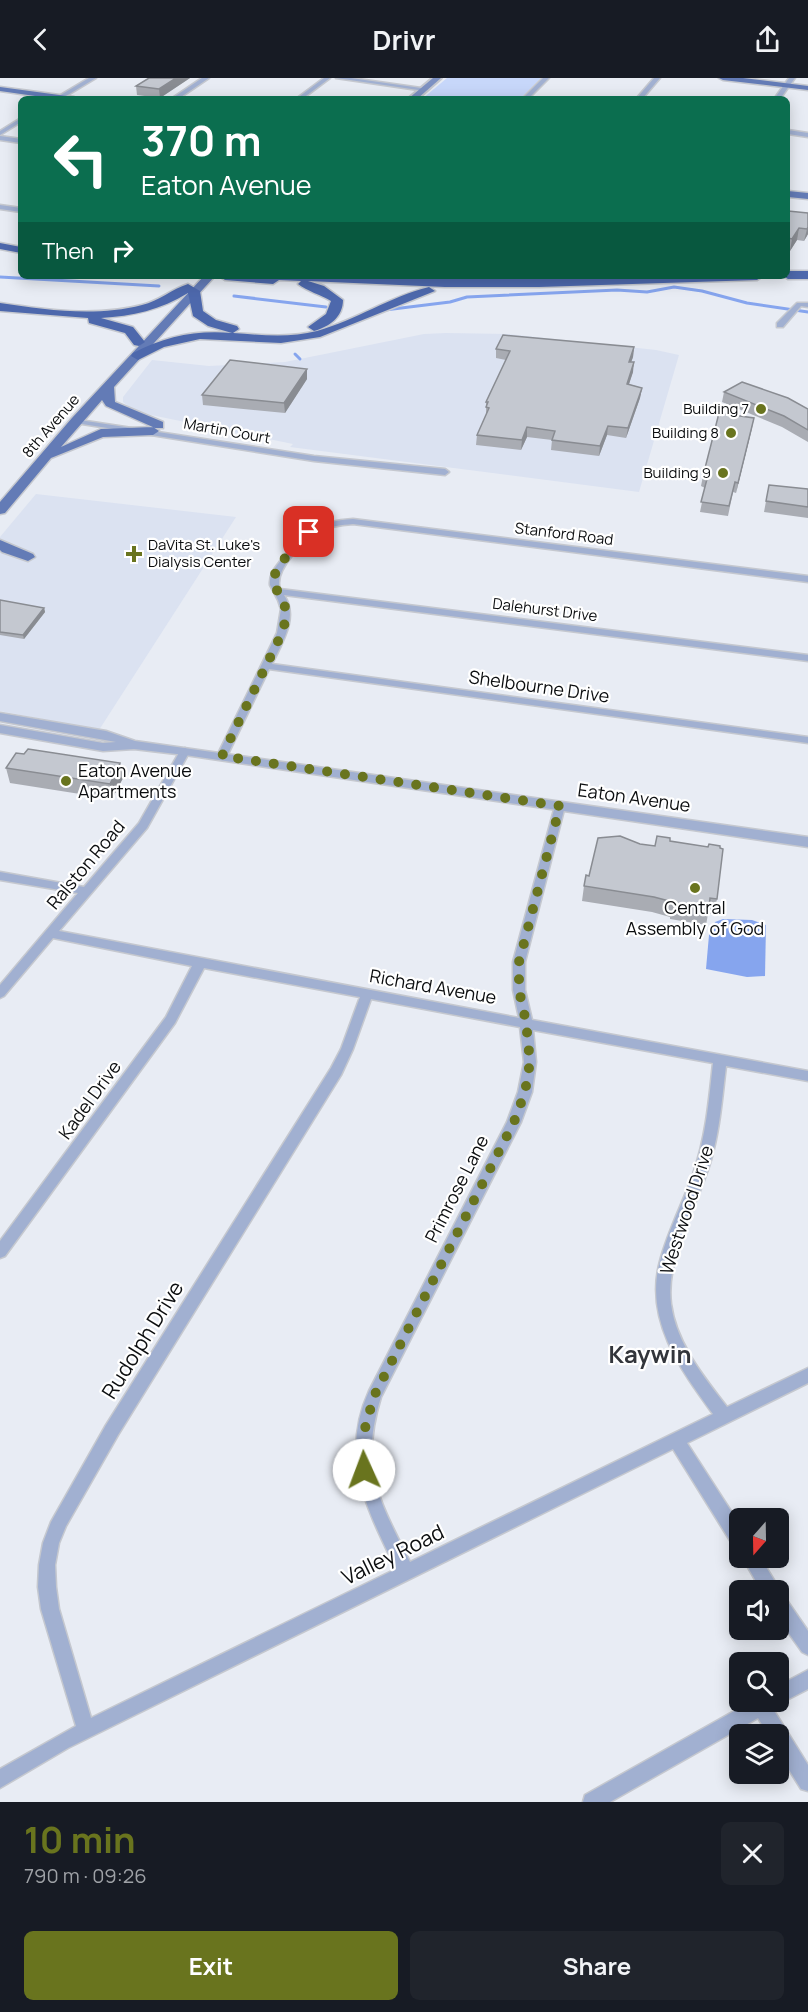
<!DOCTYPE html>
<html lang="en">
<head>
<meta charset="utf-8">
<style>
	body { margin:0; font-family:Manrope,sans-serif; background:#20242c; color:#f1f3f6; height:100vh; display:flex; flex-direction:column; font-size:22px; white-space:nowrap }
	* { box-sizing:border-box; margin:0 }
	p { font-size:20px; color:#9ea1a6 }
	.icon { flex:none; width:33px; height:33px; fill:none; stroke:currentColor; stroke-width:2; stroke-linecap:round; stroke-linejoin:round }
	.map { position:relative; height:1724px; overflow:hidden }
	.sheet { display:flex; flex-direction:column; background:#171b24; flex:1 }
	.sheet>* { flex:none }
	.banner { position:absolute; left:18px; top:18px; width:772px; height:183px; border-radius:9px; box-shadow:0 3px 15px #0003; background:#0b6e4f; color:#fff; overflow:hidden }
	.needle { width:39px; rotate:200deg }
	.buttons { position:absolute; left:729px; top:1430px; display:grid; gap:12px }
	.buttons a { display:grid; place-items:center; width:60px; height:60px; border-radius:9px; background:#171b24; box-shadow:0 3px 15px #0003; font-size:30px }
	.pin { position:absolute; display:grid; place-items:center; width:51px; height:51px; color:#fff; margin:-26px; border-radius:12px; box-shadow:0 3px 9px #0006 }
	.me { position:absolute; width:66px; margin:-33px; rotate:358deg; stroke-linejoin:round; filter:drop-shadow(0 0 4px #0008) }
	.turn { display:flex; align-items:center; gap:21px; height:126px; padding:0 24px; font-size:27px }
	.turn .icon { width:78px; height:78px; stroke-width:2.5 }
	.turn b { display:block; font-size:42px; line-height:51px }
	.then { display:flex; align-items:center; height:57px; padding:0 24px; background:#0003; gap:12px; font-size:22px }
	.round { display:grid; place-items:center; flex:none; width:63px; height:63px; border-radius:9px; background:#20242c }
	.headline { display:flex; align-items:center; justify-content:space-between; height:102px; padding:0 24px }
	h1 { font-size:36px; font-weight:700; line-height:45px; color:#69741e }
	.cta { display:flex; gap:12px; margin-top:auto; padding:12px 24px }
	.cta a { flex:1; height:69px; border-radius:9px; background:#69741e; color:#fff; font-size:24px; font-weight:700; line-height:69px; text-align:center }
	.cta a+a { background:#20242c; color:#f1f3f6 }
	header { display:flex; justify-content:space-between; align-items:center; height:78px; padding:0 24px; background:#171b24; font-size:27px; font-weight:700 }
	.map>svg:first-child { display:block }
	.built { fill:#dbe2f1 }
	.green { fill:#c7d7fa }
	.water { fill:#86a5ee }
	.lines { fill:none; stroke-linecap:round; stroke-linejoin:round }
	.stream { stroke:#86a5ee; stroke-width:3 }
	.minor-casing { stroke:#c5c8cf; stroke-width:3 }
	.tertiary-casing { stroke:#c5c8cf; stroke-width:3 }
	.secondary-casing { stroke:#c5c8cf; stroke-width:4 }
	.primary-casing { stroke:#c5c8cf; stroke-width:3 }
	.motorway-casing { stroke:#c5c8cf; stroke-width:3 }
	.minor { fill:#a1b0d1; fill-rule:evenodd }
	.tertiary { fill:#a1b0d1; fill-rule:evenodd }
	.secondary { fill:#7d91c2; fill-rule:evenodd }
	.primary { fill:#637bb6; fill-rule:evenodd }
	.motorway { fill:#4d68ac; fill-rule:evenodd }
	.wall { fill:#a9acb3 }
	.shaded-wall { fill:#898c92 }
	.building { fill:#c4c8d0; stroke:#898c92; stroke-width:1.5 }
	.route { stroke:#69741e; stroke-width:10; stroke-dasharray:0 18 }
	.poi-dot { fill:#69741e; stroke:#fff; stroke-width:2 }
	.labels { text-anchor:middle; stroke-width:4.5; stroke-linejoin:round; paint-order:stroke }
	.far-poi-label { font-size:15px; fill:#0b0d0f; stroke:#fff; text-anchor:end }
	.far-street-label { font-size:15px; fill:#0b0d0f; stroke:#fff }
	.street-label { font-size:18px; fill:#0b0d0f; stroke:#fff }
	.poi-label { font-size:18px; fill:#0b0d0f; stroke:#fff; text-anchor:start }
	.near-street-label { font-size:21px; fill:#0b0d0f; stroke:#fff }
	.near-neighbourhood-label { font-size:24px; font-weight:bold; fill:#32353b; stroke:#fff }
</style>
</head>
<body>
<header><svg class="icon" aria-label="back" viewBox="0 0 24 24"><path d="M15 5l-7 7 7 7"/></svg>Drivr<svg class="icon" aria-label="share" viewBox="0 0 24 24"><path d="M12 15V3M7 8l5-5 5 5M5 13v7h14v-7"/></svg></header>
<div class="map">
<svg width="808" height="1724" viewBox="0 0 808 1724">
	<rect width="100%" height="100%" fill="#e8ecf4"/>
	<g class="built">
		<polygon points="446,255 508,256 656,272 679,277 639,414 290,369 293,366 151,337 129,329 123,324 123,319 152,282 209,288 285,284 424,256"/>
		<polygon points="36,416 236,439 99,652 0,633 0,459"/>
	</g>
	<polygon class="green" points="447,0 541,0 520,21 422,21"/>
	<polygon class="water" points="723,841 752,842 766,847 765,898 747,899 706,891 709,857 715,844"/>
	<g class="lines">
		<g class="stream">
			<polyline points="0,199 159,208"/>
			<polyline points="234,218 326,229"/>
			<polyline points="385,232 450,224 467,219 617,212 647,214 674,209 702,213 747,225 808,234"/>
			<polyline points="295,276 300,281"/>
		</g>
		<g class="minor-casing">
			<g id="minor">
				<polygon points="89,0 96,0 61,21 54,21"/>
				<polygon points="202,0 209,0 178,21 171,21"/>
				<polygon points="324,0 330,0 302,21 296,21"/>
				<polygon points="336,0 351,0 428,11 425,13"/>
				<polygon points="543,0 549,0 528,21 522,21"/>
				<polygon points="654,0 660,0 642,21 636,21"/>
				<polygon points="789,0 795,0 780,21 774,21"/>
				<polygon points="21,40 21,44 0,57 0,53"/>
				<polygon points="788,52 808,55 808,59 788,56"/>
				<polygon points="0,58 21,61 21,65 0,62"/>
				<polygon points="0,127 21,130 21,134 0,131"/>
				<polygon points="797,225 808,225 808,229 801,228 783,249 777,249 777,245"/>
				<polygon points="73,341 314,378 445,391 449,394 445,397 314,383 76,345 73,345"/>
				<path d="M353,441L808,498V504L353,446C341,447 331,448 321,453C305,461 273,492 280,511L808,577V583L284,517C299,539 282,565 272,586L808,659V665L269,591L227,678L222,681L218,680L217,678L277,555L281,531L278,522L270,507C269,496 275,490 281,482C302,454 317,443 353,441Z"/>
				<path d="M185,670L190,673L147,750L59,853L519,940L513,912V884L555,728L560,724L564,725L565,728L525,884V912L532,942L808,993V1003L726,988C722,1020 720,1051 711,1082C698,1127 665,1179 671,1226C676,1265 704,1299 727,1329L808,1290V1305L687,1365L740,1447V1471L734,1469L673,1371L68,1670L0,1710V1691L76,1648L41,1531L38,1509L39,1487L43,1465L51,1444L106,1347L331,990L341,971L360,919L204,890L175,945L5,1178L0,1180V1163L166,939L192,888L53,860L4,918L0,920V907L78,815L0,802V794L84,809L139,745L180,673ZM371,921L520,949L524,984L518,1014L507,1044L369,1313C339,1379 367,1431 396,1491L91,1640L59,1531L56,1509L55,1487L59,1465L66,1448L118,1357L341,997L353,971ZM533,952L713,985C709,1022 706,1058 694,1093C684,1123 668,1152 660,1183C644,1241 680,1291 713,1336L410,1484C379,1422 359,1390 381,1319L521,1044L532,1014L536,984Z"/>
				<polygon points="742,1479 760,1479 780,1512 778,1514 778,1512 761,1512"/>
				<polygon points="778,1516 784,1518 808,1553 808,1577 802,1574 778,1540"/>
				<polygon points="808,1592 808,1611 777,1627 773,1631 808,1687 808,1713 801,1711 778,1674 778,1656 768,1656 758,1640 610,1724 583,1724 585,1717 752,1623 778,1623 778,1608"/>
			</g>
		</g>
		<g class="tertiary-casing">
			<polygon id="tertiary" points="0,635 106,653 135,663 808,759 808,769 185,677 134,671 103,673 0,655 0,647 103,665 116,664 0,643"/>
		</g>
		<g class="secondary-casing">
			<polygon id="secondary" points="433,0 441,0 417,21 408,21"/>
		</g>
		<g class="primary-casing">
			<g id="primary">
				<polygon points="719,0 743,0 808,8 808,12 723,2"/>
				<polygon points="0,9 74,19 78,21 56,21 0,13"/>
				<polygon points="788,113 808,115 808,121 788,119"/>
				<polygon points="204,198 215,198 114,309 115,324 163,344 163,350 155,350 106,328 102,322 61,369 101,351 153,349 159,353 153,357 103,359 51,380 5,435 0,436 0,424 72,340"/>
				<polygon points="0,462 33,476 35,479 28,483 2,474 0,472"/>
			</g>
		</g>
		<g class="motorway-casing">
			<g id="motorway">
				<polygon points="0,165 21,169 21,175 0,171"/>
				<polygon points="808,193 808,201 788,201 783,198 788,198 788,193"/>
				<path d="M219,198H354L445,201L763,198L757,202L539,209H445L308,203L324,208L343,222C343,239 329,249 314,253L308,249L326,236L331,223C321,217 307,213 298,206L301,203L279,202L273,206L225,202Z"/>
				<path d="M188,206L200,213L203,233L216,242L237,248L239,251L233,255C261,257 290,260 317,253C356,242 389,219 429,209L435,213L320,259L281,265L200,261L164,269L138,282L131,278L133,275C166,258 196,252 232,255L208,248L193,238L188,215C161,232 132,238 101,240L133,249L145,264L139,268L134,267L125,255L89,245L88,240L0,233V225C46,232 96,239 142,227C159,223 172,211 188,206Z"/>
			</g>
		</g>
		<use href="#minor" class="minor"/>
		<use href="#tertiary" class="tertiary"/>
		<use href="#secondary" class="secondary"/>
		<use href="#primary" class="primary"/>
		<use href="#motorway" class="motorway"/>
	</g>
	<g class="wall">
		<polygon points="149,0 190,0 160,20 137,17 136,8"/>
		<polygon points="788,133 808,135 808,156 804,163 797,162 790,173 788,173"/>
		<polygon points="634,269 633,279 631,284 633,294 629,306 642,310 640,320 626,360 607,357 599,378 551,372 552,362 527,359 521,372 476,367 477,357 486,338 486,324 506,282 496,280 496,271"/>
		<polygon points="307,301 285,335 203,327 202,317"/>
		<polygon points="724,314 808,331 808,364 782,349 722,324"/>
		<polygon points="752,350 736,415 733,414 728,438 700,434 705,410 701,408 703,398"/>
		<polygon points="769,407 808,411 808,440 764,434"/>
		<polygon points="0,522 44,530 45,534 24,561 0,557"/>
		<polygon points="24,676 120,685 123,700 112,721 10,705 6,690"/>
		<polygon points="640,766 655,768 717,821 714,836 708,836 706,847 670,841 670,839 652,834 582,823 584,808 589,798"/>
	</g>
	<g class="shaded-wall">
		<polygon points="176,0 190,0 160,20 159,11"/>
		<polygon points="808,149 808,156 804,163 807,151"/>
		<polygon points="799,150 797,162 790,173 792,161"/>
		<polygon points="634,269 633,279 628,293 629,284"/>
		<polygon points="634,284 633,294 626,315 627,306"/>
		<polygon points="307,291 307,301 285,335 284,325"/>
		<polygon points="642,310 640,320 626,360 628,350"/>
		<polygon points="754,340 752,350 736,415 738,405"/>
		<polygon points="608,348 607,357 599,378 600,368"/>
		<polygon points="527,349 527,359 521,372 522,362"/>
		<polygon points="44,530 45,534 24,561 23,557"/>
		<polygon points="120,685 123,700 112,721 110,706"/>
	</g>
	<g class="building">
		<polygon points="149,0 176,0 159,11 136,8"/>
		<polygon points="788,133 808,135 808,149 807,151 799,150 792,161 788,160"/>
		<polygon points="503,257 634,269 629,284 634,284 627,306 642,310 628,350 608,348 600,368 552,362 555,353 527,349 522,362 477,357 489,330 486,329 488,324 486,324 510,273 496,271"/>
		<polygon points="230,282 307,291 284,325 202,317"/>
		<polygon points="742,304 788,320 808,331 808,352 784,338 724,314"/>
		<polygon points="719,335 754,340 738,405 735,404 729,428 701,424 707,401 703,398"/>
		<polygon points="769,407 808,411 808,429 766,423"/>
		<polygon points="0,522 44,530 23,557 0,554"/>
		<polygon points="28,671 120,685 110,706 6,690 16,675 24,676"/>
		<polygon points="620,758 640,766 655,768 657,758 670,760 670,763 708,769 709,766 720,768 720,770 723,771 717,821 710,820 709,832 672,826 673,824 654,819 584,808 586,797 589,798 598,760"/>
	</g>
	<g class="lines">
		<path class="route" d="M309,454C299,461 275,490 273,502C273,508 278,513 281,519C288,531 286,542 282,555L222,678L560,728L519,884V912L526,944L530,984L525,1014L514,1044L374,1318L364,1354V1392"/>
	</g>
	<g class="poi-dot">
		<circle cx="761" cy="331" r="6"/>
		<circle cx="731" cy="355" r="6"/>
		<circle cx="723" cy="395" r="6"/>
		<path d="M131 467h6v6h6v6h-6v6h-6v-6h-6v-6h6z"/>
		<circle cx="66" cy="703" r="6"/>
		<circle cx="695" cy="810" r="6"/>
	</g>
	<g class="labels">
		<g class="far-poi-label">
			<text x="749" y="336">Building 7</text>
			<text x="719" y="360">Building 8</text>
			<text x="711" y="400">Building 9</text>
			<text x="148" y="472" text-anchor="start">DaVita St. Luke's<tspan x="148" dy="17">Dialysis Center</tspan></text>
		</g>
		<g class="far-street-label">
			<text transform="translate(51 348) rotate(-49)" y="5">8th Avenue</text>
			<text transform="translate(227 353) rotate(10)" y="5">Martin Court</text>
			<text transform="translate(564 456) rotate(7)" y="5">Stanford Road</text>
			<text transform="translate(545 532) rotate(7)" y="5">Dalehurst Drive</text>
		</g>
		<g class="street-label">
			<text transform="translate(539 609) rotate(8)" y="6">Shelbourne Drive</text>
			<text transform="translate(634 720) rotate(8)" y="6">Eaton Avenue</text>
			<text transform="translate(86 787) rotate(-50)" y="6">Ralston Road</text>
			<text transform="translate(433 909) rotate(10)" y="6">Richard Avenue</text>
			<text transform="translate(90 1022) rotate(-54)" y="6">Kadel Drive</text>
			<text transform="translate(457 1111) rotate(-63)" y="6">Primrose Lane</text>
			<text transform="translate(687 1132) rotate(-72)" y="6">Westwood Drive</text>
		</g>
		<g class="poi-label">
			<text x="78" y="699">Eaton Avenue<tspan x="78" dy="21">Apartments</tspan></text>
			<text x="695" y="836" text-anchor="middle">Central<tspan x="695" dy="21">Assembly of God</tspan></text>
		</g>
		<g class="near-street-label">
			<text transform="translate(143 1262) rotate(-58)" y="7">Rudolph Drive</text>
			<text transform="translate(393 1477) rotate(-26)" y="7">Valley Road</text>
		</g>
		<g class="near-neighbourhood-label">
			<text x="650" y="1285">Kaywin</text>
		</g>
	</g>
</svg>
<div class="buttons">
<a><svg class="needle" viewBox="-14 -14 28 28"><path d="M0-13l5 13h-10z" fill="#e53935"/><path d="M0 13l5-13h-10z" fill="#9ea1a6"/></svg></a>
<a><svg class="icon" aria-label="sound" viewBox="0 0 24 24"><path d="M4 9h4l5-4v14l-5-4H4zM17 9q2 3 0 6"/></svg></a>
<a><svg class="icon" aria-label="search" viewBox="0 0 24 24"><circle cx="10" cy="10" r="6"/><path d="M15 15l6 6"/></svg></a>
<a><svg class="icon" aria-label="layers" viewBox="0 0 24 24"><path d="M12 4l9 5-9 5-9-5zM3 14l9 5 9-5"/></svg></a>
</div>
<div class="pin" style="left:309px;top:454px;background:#d93025"><svg class="icon" aria-label="arrive" viewBox="0 0 24 24"><path d="M6 21V4h12l-3 4 3 4H6"/></svg></div>
<svg class="me" style="left:364px;top:1392px" viewBox="-20 -20 40 40"><circle r="19" fill="#fff"/><path d="M0-13L10 11 0 6-10 11z" fill="#69741e"/></svg>
<div class="banner">
<div class="turn"><svg class="icon" aria-label="left" viewBox="0 0 24 24"><path d="M17 20v-9H6M10 6l-5 5 5 5"/></svg><div><b>370 m</b>Eaton Avenue</div></div>
<div class="then">Then<svg class="icon" aria-label="right" viewBox="0 0 24 24"><path d="M7 20v-9h11M14 6l5 5-5 5"/></svg></div>
</div>
</div>
<section class="sheet">
<div class="headline"><div><h1>10 min</h1><p>790 m · 09:26</p></div><a class="round"><svg class="icon" aria-label="close" viewBox="0 0 24 24"><path d="M6 6l12 12M18 6L6 18"/></svg></a></div>
<div class="cta"><a>Exit</a><a>Share</a></div>
</section>
</body>
</html>
